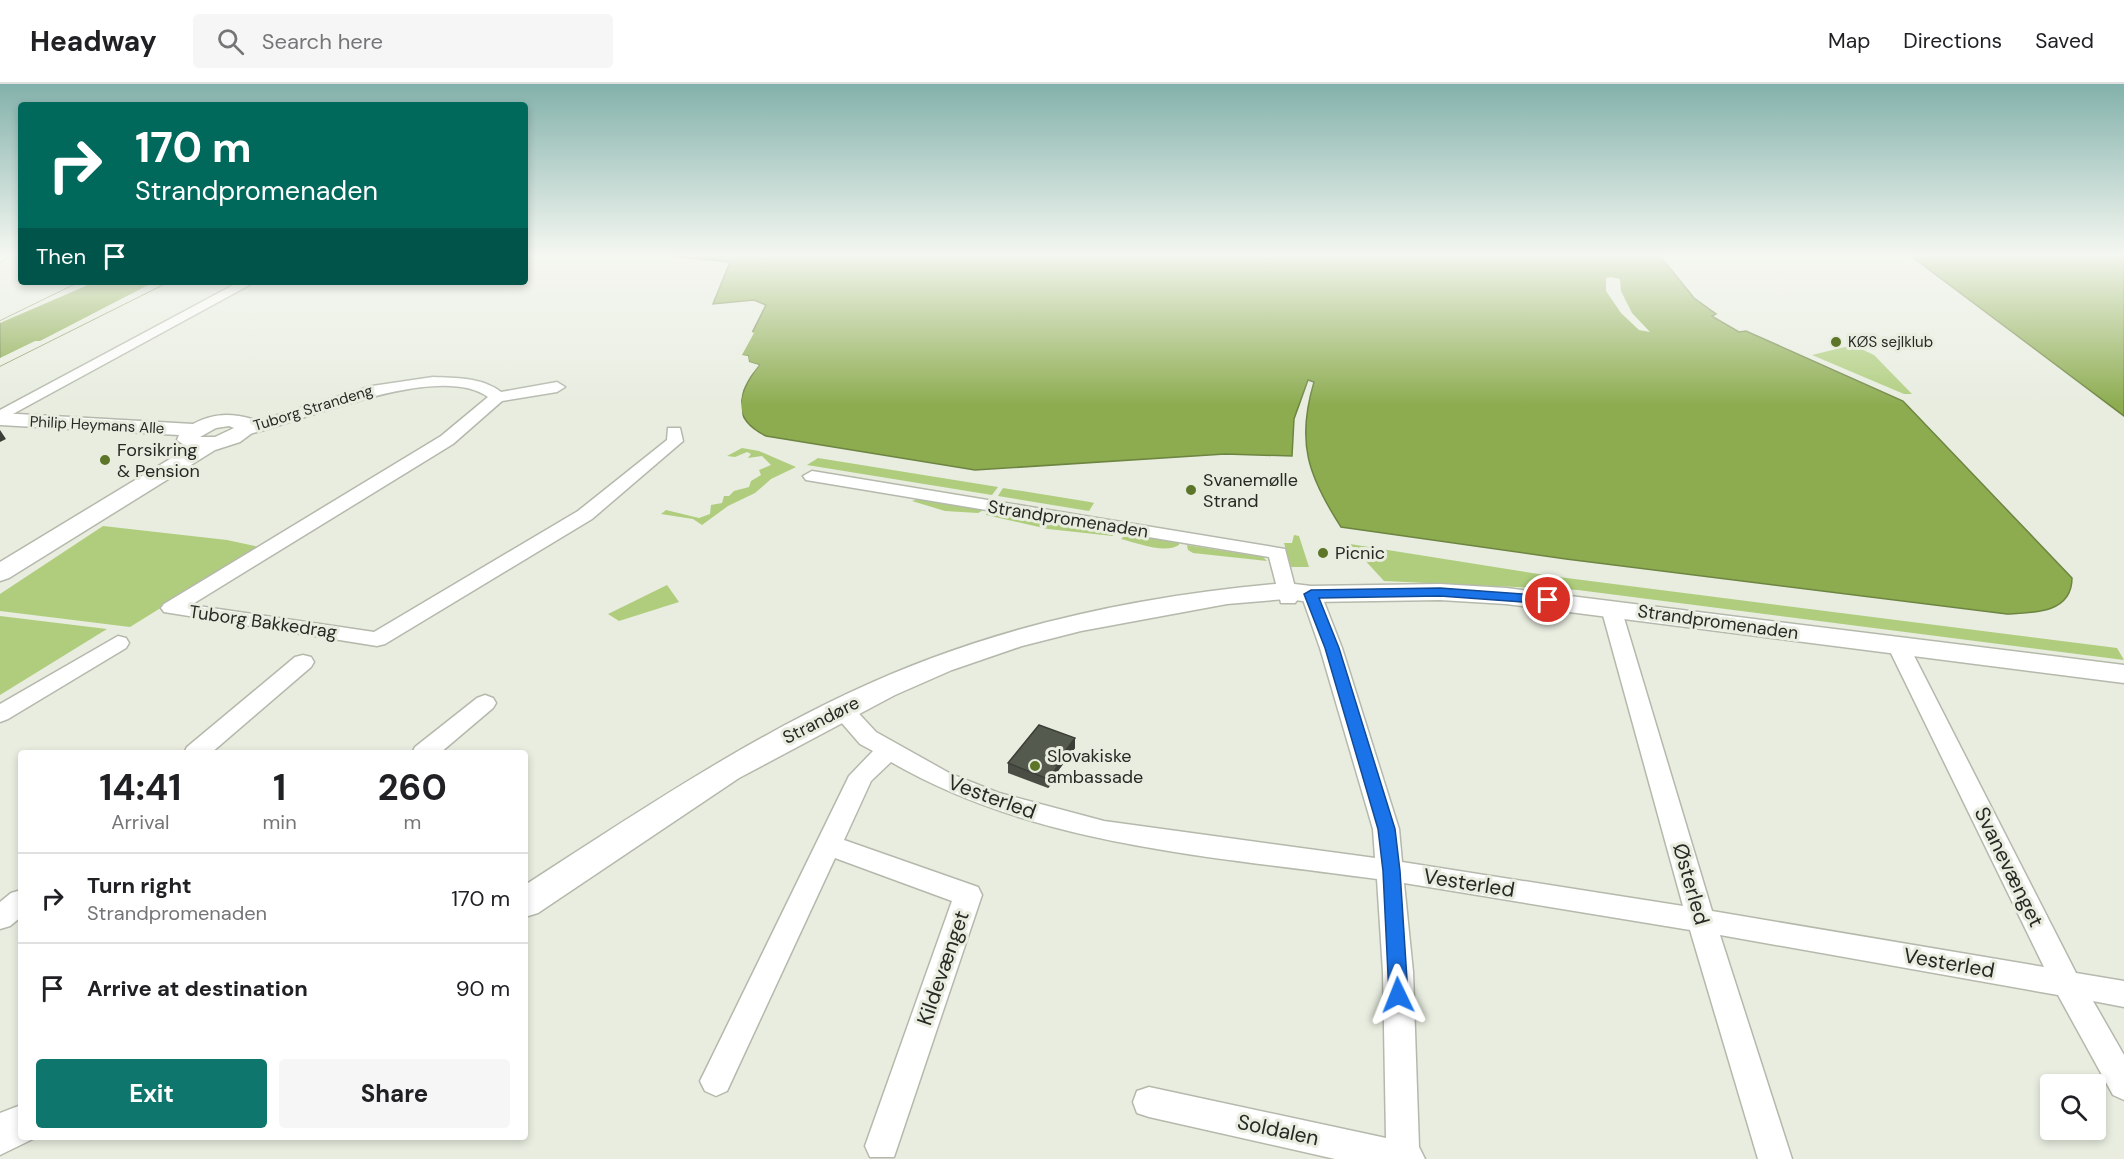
<!DOCTYPE html>
<html lang="en">
<head>
<meta charset="utf-8">
<style>
	body { margin:0; font-family:"DM Sans",sans-serif; background:#f6f6f6; color:#202124; height:100vh; display:flex; flex-direction:column; font-size:22px; white-space:nowrap }
	* { box-sizing:border-box; margin:0 }
	p { font-size:20px; color:#757577 }
	.icon { flex:none; width:33px; height:33px; fill:none; stroke:currentColor; stroke-width:2; stroke-linecap:round; stroke-linejoin:round }
	.map { position:relative; flex:1; overflow:hidden }
	.side { position:absolute; left:18px; top:666px; width:510px; height:390px; display:flex; flex-direction:column; background:#fff; border-radius:6px; box-shadow:0 3px 9px #0003 }
	.side>* { flex:none }
	.top-card { position:absolute; left:18px; top:18px; width:510px; height:183px; border-radius:6px; box-shadow:0 3px 9px #0003; background:#00695c; color:#fff; overflow:hidden }
	.controls { position:absolute; left:2040px; top:990px; display:grid; gap:12px }
	.controls a { display:grid; place-items:center; width:66px; height:66px; border-radius:6px; background:#fff; box-shadow:0 3px 9px #0003; font-size:30px }
	.pin { position:absolute; display:grid; place-items:center; width:51px; height:51px; color:#fff; margin:-26px; border:3px solid #fff; border-radius:50%; box-shadow:0 2px 6px #0007 }
	.me { position:absolute; width:66px; margin:-33px; rotate:358deg; stroke-linejoin:round; filter:drop-shadow(0 0 4px #0008) }
	.turn { display:flex; align-items:center; gap:21px; height:126px; padding:0 18px; font-size:27px }
	.turn .icon { width:78px; height:78px; stroke-width:2.5 }
	.turn b { display:block; font-size:42px; line-height:51px }
	.then { display:flex; align-items:center; height:57px; padding:0 18px; background:#0003; gap:12px; font-size:22px }
	.eta { display:flex; justify-content:space-evenly; align-items:center; height:102px; text-align:center }
	.eta b { font-size:36px; font-weight:700; line-height:42px }
	.primary-button { display:flex; gap:12px; margin-top:auto; padding:12px 18px }
	.primary-button a { flex:1; height:69px; border-radius:6px; background:#0f766e; color:#fff; font-size:24px; font-weight:700; line-height:69px; text-align:center }
	.primary-button a+a { background:#f6f6f6; color:#202124 }
	ul { padding:0; list-style:none }
	li { display:flex; align-items:center; gap:18px; height:90px; padding:0 18px; border-top:2px solid #e0e0e0 }
	li div { flex:1 }
	li b { display:block; font-size:22px }
	li em { font-style:normal }
	header { display:flex; align-items:center; gap:36px; box-sizing:border-box; height:84px; padding:0 30px; background:#fff; border-bottom:2px solid #e0e0e0 }
	header strong { font-size:28px }
	nav { display:flex; gap:33px; margin-inline-start:auto; font-size:21px }
	.search { width:420px; height:54px; background:#f6f6f6; display:flex; align-items:center; gap:15px; box-sizing:border-box; padding:0 21px; border-radius:6px; color:#757577; font-size:22px }
	.map>svg:first-child { display:block }
	.green { fill:#afcd7d }
	.water { fill:#8cac4f; stroke:#6e8542; stroke-width:1.5 }
	.pier { fill:#e8ede0 }
	.lines { fill:none; stroke-linecap:round; stroke-linejoin:round }
	.minor-casing { stroke:#b4b9ac; stroke-width:3 }
	.tertiary-casing { stroke:#b4b9ac; stroke-width:3 }
	.minor { fill:#fff; fill-rule:evenodd }
	.tertiary { fill:#fff; fill-rule:evenodd }
	.wall { fill:#494d44 }
	.shaded-wall { fill:#3c3f37 }
	.building { fill:#555a4f; stroke:#3c3f37; stroke-width:1.5 }
	.route { fill:#1a73e8; stroke:#114b97; stroke-width:1.5 }
	.poi-dot { fill:#5c7528; stroke:#e8ede0; stroke-width:2 }
	.labels { text-anchor:middle; stroke-width:6; stroke-linejoin:round; paint-order:stroke }
	.far-poi-label { font-size:15px; fill:#272924; stroke:#e8ede0; text-anchor:start }
	.far-street-label { font-size:15px; fill:#272924; stroke:#e8ede0 }
	.poi-label { font-size:18px; fill:#272924; stroke:#e8ede0; text-anchor:start }
	.street-label { font-size:18px; fill:#272924; stroke:#e8ede0 }
	.near-street-label { font-size:21px; fill:#272924; stroke:#e8ede0 }
</style>
</head>
<body>
<header>
<strong>Headway</strong>
<div class="search"><svg class="icon" aria-label="search" viewBox="0 0 24 24"><circle cx="10" cy="10" r="6"/><path d="M15 15l6 6"/></svg>Search here</div>
<nav><a>Map</a><a>Directions</a><a>Saved</a></nav>
</header>
<div class="map">
<svg width="2124" height="1075" viewBox="0 0 2124 1075">
	<rect width="100%" height="100%" fill="#e8ede0"/>
	<g class="green">
		<polygon points="1853,261 1874,271 1912,310 1904,310 1812,271"/>
		<polygon points="742,364 759,367 796,383 771,395 755,409 728,422 702,441 693,435 661,430 666,426 699,434 710,430 711,421 722,419 724,412 729,412 734,407 749,403 751,397 761,391 759,386 771,381 762,372 748,374 751,370 747,368 735,373 727,372"/>
		<polygon points="818,374 998,403 992,411 807,381"/>
		<polygon points="1003,404 1090,418 1094,419 1089,427 998,412"/>
		<polygon points="918,415 982,426 982,427 978,429 945,427 912,417"/>
		<polygon points="988,427 1111,448 1113,452 1048,445 986,431"/>
		<polygon points="103,442 227,456 259,463 130,543 0,527 0,510"/>
		<path d="M1126,450L1179,459V461C1165,470 1137,459 1121,455Z"/>
		<polygon points="1294,451 1299,452 1309,483 1291,483 1284,459 1292,459"/>
		<polygon points="1350,460 1551,492 2117,564 2124,576 1578,506 1384,497"/>
		<polygon points="1187,461 1263,473 1267,477 1193,469 1188,466"/>
		<polygon points="667,501 679,518 619,537 608,530"/>
		<polygon points="0,532 107,545 0,611"/>
	</g>
	<g class="water">
		<path d="M673,172H1660L1694,214L1716,230L1712,232L1715,234L1739,248L1746,247L1903,317L2072,494C2072,529 2034,529 2007,530L1566,475L1341,443C1308,392 1296,358 1314,298L1308,296L1294,335L1292,372L1225,370L975,386L766,352C729,334 738,309 759,281L749,278L748,272L741,271L766,221L754,216L713,220L730,178Z"/>
		<polygon points="1911,172 2124,172 2124,332"/>
		<polygon points="80,198 168,198 0,282 0,237"/>
	</g>
	<g class="pier">
		<polygon points="1611,193 1620,195 1621,207 1632,229 1650,248 1639,246 1621,229 1606,207 1606,194"/>
		<polygon points="80,198 95,198 0,239 0,237"/>
		<polygon points="154,198 168,198 0,282 0,274 35,257 40,257"/>
		<polygon points="750,247 754,249 742,271 748,272 749,278 759,281 744,300 741,317 743,337 740,337 738,317 741,299 754,282 747,280 745,275 738,271"/>
	</g>
	<g class="lines">
		<g class="minor-casing">
			<g id="minor">
				<polygon points="0,172 9,172 0,178"/>
				<polygon points="239,198 255,198 0,337 0,326"/>
				<path d="M433,293C455,294 482,293 501,308L557,298L565,303L557,308L502,317L453,360L191,521L374,548L578,427L667,356L668,344H680L683,357L592,435L385,560L377,562L164,528L161,524L164,520L441,352L488,313C438,277 302,338 245,351L239,349L237,346L239,343L372,302Z"/>
				<polygon points="812,387 1285,465 1298,515 1295,519 1281,519 1269,473 806,396 803,392"/>
				<path d="M1311,504L1318,506L1321,510L1342,564L1399,745L1402,778L1683,822L1601,524L1604,520H1618L1621,524L1712,827L2044,883L1888,563L1891,558H1907L2076,889L2124,897V923L2093,917L2124,971V1016L2113,1011L2058,911L1720,851L1792,1075H1758L1690,846L1404,799L1413,888L1419,1063L1425,1075H1335L1149,1033L1137,1029L1133,1018L1137,1007L1149,1003L1386,1054L1383,888L1377,795C1212,772 1038,763 891,678L871,697L844,756L978,803L982,811L894,1073H870L865,1062L952,817L835,774L727,1007L716,1012L705,1007L700,997L705,987L849,692L873,667L860,660L834,630L830,625L834,620L842,617L850,620L876,648L951,690L999,709L1104,737L1375,774L1373,745L1320,564L1301,510L1304,506Z"/>
				<polygon points="118,552 126,554 129,559 126,564 8,635 0,638 0,620"/>
				<polygon points="303,571 311,573 314,578 311,583 211,669 184,669 187,663 295,573"/>
				<polygon points="485,611 493,614 496,619 493,624 440,669 412,669 415,663 477,614"/>
				<polygon points="21,806 21,833 10,842 0,845 0,818 11,809"/>
			</g>
		</g>
		<g class="tertiary-casing">
			<g id="tertiary">
				<path d="M0,329L193,340C213,329 231,329 252,335L256,346L240,358L215,366L9,494L0,497V478L188,364L177,356L179,351L0,341ZM229,342L234,344L215,353H200L216,344Z"/>
				<path d="M1286,499L1311,502L1440,500L1506,504L2124,581V599L1506,520L1440,516L1311,518L1286,515L1227,520L1081,547L1022,562L952,586L895,611L739,694L538,829L525,833V801C655,717 786,628 932,574C1044,532 1167,509 1286,499Z"/>
				<polygon points="21,1021 21,1053 37,1053 0,1071 0,1029"/>
			</g>
		</g>
		<use href="#minor" class="minor"/>
		<use href="#tertiary" class="tertiary"/>
	</g>
	<polygon class="wall" points="1075,654 1075,664 1058,687 1058,692 1048,704 1008,689 1008,679"/>
	<g class="shaded-wall">
		<polygon points="0,346 6,355 0,358"/>
		<polygon points="1075,654 1075,664 1058,687 1058,692 1048,704 1048,695 1055,681"/>
	</g>
	<polygon class="building" points="1039,641 1075,654 1055,681 1058,682 1048,695 1008,679"/>
	<linearGradient id="sky" x2="0" y2="1"><stop stop-color="#83b1ab"/><stop offset="0.53" stop-color="#f5f7f1"/><stop offset="1" stop-color="#f5f7f1" stop-opacity="0"/></linearGradient>
	<rect width="2124" height="322" fill="url(#sky)"/>
	<polygon class="route" points="1440,504 1548,512 1555,516 1548,520 1440,512 1319,514 1339,564 1395,745 1400,787 1408,911 1405,917 1398,919 1391,917 1389,911 1383,787 1378,745 1325,564 1304,510 1311,506"/>
	<g class="poi-dot">
		<circle cx="1836" cy="258" r="6"/>
		<circle cx="105" cy="376" r="6"/>
		<circle cx="1191" cy="406" r="6"/>
		<circle cx="1323" cy="469" r="6"/>
		<circle cx="1035" cy="682" r="6"/>
	</g>
	<g class="labels">
		<g class="far-poi-label">
			<text x="1848" y="263">KØS sejlklub</text>
		</g>
		<g class="far-street-label">
			<text transform="translate(313 324) rotate(-17)" y="5">Tuborg Strandeng</text>
			<text transform="translate(97 341) rotate(3)" y="5">Philip Heymans Alle</text>
		</g>
		<g class="poi-label">
			<text x="117" y="372">Forsikring<tspan x="117" dy="21">&amp; Pension</tspan></text>
			<text x="1203" y="402">Svanemølle<tspan x="1203" dy="21">Strand</tspan></text>
			<text x="1335" y="475">Picnic</text>
			<text x="1047" y="678">Slovakiske<tspan x="1047" dy="21">ambassade</tspan></text>
		</g>
		<g class="street-label">
			<text transform="translate(1068 435) rotate(9)" y="6">Strandpromenaden</text>
			<text transform="translate(263 538) rotate(8)" y="6">Tuborg Bakkedrag</text>
			<text transform="translate(1718 538) rotate(8)" y="6">Strandpromenaden</text>
			<text transform="translate(821 636) rotate(-27)" y="6">Strandøre</text>
		</g>
		<g class="near-street-label">
			<text transform="translate(992 713) rotate(20)" y="7">Vesterled</text>
			<text transform="translate(2009 783) rotate(64)" y="7">Svanevænget</text>
			<text transform="translate(1469 799) rotate(9)" y="7">Vesterled</text>
			<text transform="translate(1691 800) rotate(74)" y="7">Østerled</text>
			<text transform="translate(1949 879) rotate(10)" y="7">Vesterled</text>
			<text transform="translate(943 884) rotate(-71)" y="7">Kildevænget</text>
			<text transform="translate(1278 1046) rotate(12)" y="7">Soldalen</text>
		</g>
	</g>
</svg>
<div class="controls">
<a><svg class="icon" aria-label="search" viewBox="0 0 24 24"><circle cx="10" cy="10" r="6"/><path d="M15 15l6 6"/></svg></a>
</div>
<div class="pin" style="left:1548px;top:516px;background:#d93025"><svg class="icon" aria-label="arrive" viewBox="0 0 24 24"><path d="M6 21V4h12l-3 4 3 4H6"/></svg></div>
<svg class="me" style="left:1398px;top:911px" viewBox="-20 -20 40 40"><path d="M0-17L14 15 0 8-14 15z" fill="#1a73e8" stroke="#fff" stroke-width="4"/></svg>
<div class="top-card">
<div class="turn"><svg class="icon" aria-label="right" viewBox="0 0 24 24"><path d="M7 20v-9h11M14 6l5 5-5 5"/></svg><div><b>170 m</b>Strandpromenaden</div></div>
<div class="then">Then<svg class="icon" aria-label="arrive" viewBox="0 0 24 24"><path d="M6 21V4h12l-3 4 3 4H6"/></svg></div>
</div>
<section class="side">
<div class="eta">
<div><b>14:41</b><p>Arrival</p></div>
<div><b>1</b><p>min</p></div>
<div><b>260</b><p>m</p></div>
</div>
<ul>
<li><svg class="icon" aria-label="right" viewBox="0 0 24 24"><path d="M7 20v-9h11M14 6l5 5-5 5"/></svg><div><b>Turn right</b><p>Strandpromenaden</p></div><em>170 m</em></li>
<li><svg class="icon" aria-label="arrive" viewBox="0 0 24 24"><path d="M6 21V4h12l-3 4 3 4H6"/></svg><div><b>Arrive at destination</b></div><em>90 m</em></li>
</ul>
<div class="primary-button"><a>Exit</a><a>Share</a></div>
</section>
</div>
</body>
</html>
